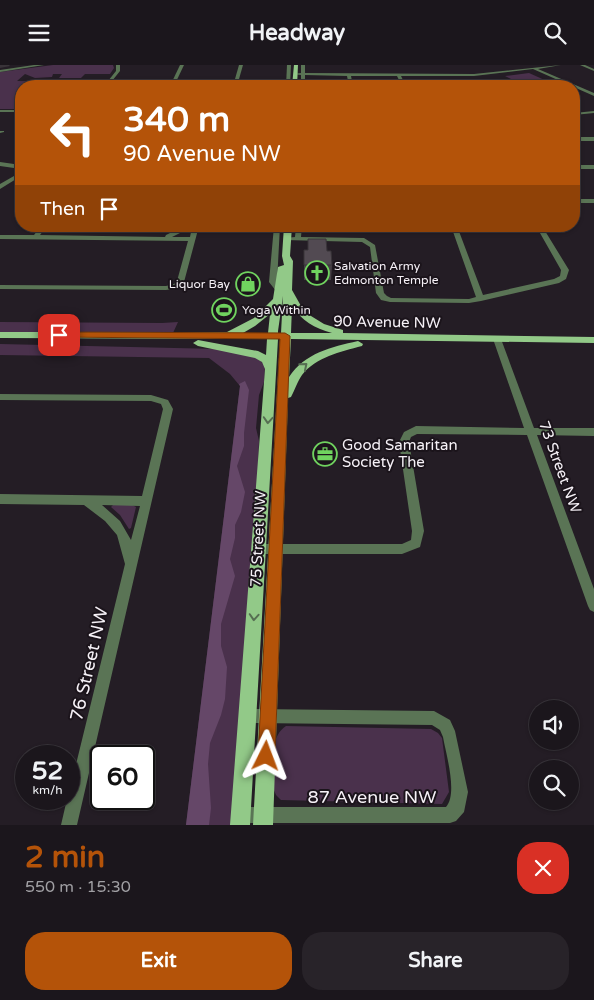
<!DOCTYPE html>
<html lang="en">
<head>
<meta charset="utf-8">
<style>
	body { margin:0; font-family:"Varela Round",sans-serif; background:#282329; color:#f1f3f6; height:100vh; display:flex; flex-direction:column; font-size:19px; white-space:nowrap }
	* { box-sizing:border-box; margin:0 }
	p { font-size:16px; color:#a09fa3 }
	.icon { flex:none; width:28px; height:28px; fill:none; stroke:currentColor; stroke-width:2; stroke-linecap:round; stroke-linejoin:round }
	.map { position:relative; height:760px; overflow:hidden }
	.side { display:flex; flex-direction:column; background:#1b161c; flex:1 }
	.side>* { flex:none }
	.banner { position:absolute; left:15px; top:15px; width:565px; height:152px; border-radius:20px; box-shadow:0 1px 4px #0004,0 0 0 1px #39353b; background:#b45309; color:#fff; overflow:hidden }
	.buttons { position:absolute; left:529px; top:635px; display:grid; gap:10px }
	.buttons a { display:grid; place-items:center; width:50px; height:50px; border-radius:50%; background:#1b161c; box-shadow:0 1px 4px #0004,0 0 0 1px #39353b; font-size:25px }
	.speed { position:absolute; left:15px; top:680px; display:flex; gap:10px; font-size:25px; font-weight:700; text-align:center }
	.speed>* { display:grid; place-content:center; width:65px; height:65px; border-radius:50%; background:#1b161c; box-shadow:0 1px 4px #0004,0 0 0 1px #39353b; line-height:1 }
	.speed small { font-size:12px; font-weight:400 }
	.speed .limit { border:2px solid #111; border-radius:8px; background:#fff; color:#111 }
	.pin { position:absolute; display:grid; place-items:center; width:42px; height:42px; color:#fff; margin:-21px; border-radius:10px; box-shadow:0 2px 8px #0006 }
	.me { position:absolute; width:55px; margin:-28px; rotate:3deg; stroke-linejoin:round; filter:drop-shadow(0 0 4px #0008) }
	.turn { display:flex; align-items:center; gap:18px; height:105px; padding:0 25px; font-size:22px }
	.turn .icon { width:65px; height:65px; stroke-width:2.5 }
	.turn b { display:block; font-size:35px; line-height:42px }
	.then { display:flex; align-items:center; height:48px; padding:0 25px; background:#0003; gap:10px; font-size:19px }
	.round { display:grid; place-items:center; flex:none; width:52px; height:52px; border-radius:20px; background:#282329 }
	.headline { display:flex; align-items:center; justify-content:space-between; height:85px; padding:0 25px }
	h1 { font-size:30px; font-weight:700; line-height:38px; color:#b45309 }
	.cta { display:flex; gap:10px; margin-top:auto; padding:10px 25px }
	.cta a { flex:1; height:58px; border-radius:20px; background:#b45309; color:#fff; font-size:20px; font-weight:700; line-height:58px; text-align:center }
	.cta a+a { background:#282329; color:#f1f3f6 }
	header { display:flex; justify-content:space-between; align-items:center; height:65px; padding:0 25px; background:#1b161c; font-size:22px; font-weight:700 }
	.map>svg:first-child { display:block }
	.green { fill:#4a314c }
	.forest { fill:#654768 }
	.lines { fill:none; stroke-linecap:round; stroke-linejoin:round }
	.minor { fill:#5a7455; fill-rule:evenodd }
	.major { fill:#92c988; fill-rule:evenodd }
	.wall { fill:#474047 }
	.shaded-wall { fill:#393439 }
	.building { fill:#524a52; stroke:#393439 }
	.oneway { stroke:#566e52 }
	.route { fill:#b45309; stroke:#753606 }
	.labels { text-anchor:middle; stroke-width:4; stroke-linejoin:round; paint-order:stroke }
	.far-poi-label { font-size:12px; fill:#f6f1f7; stroke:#1b141b; text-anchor:start }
	.street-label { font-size:15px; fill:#f6f1f7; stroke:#1b141b }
	.poi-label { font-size:15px; fill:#f6f1f7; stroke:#1b141b; text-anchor:start }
	.near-street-label { font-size:18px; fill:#f6f1f7; stroke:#1b141b }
</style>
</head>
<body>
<header><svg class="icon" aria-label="menu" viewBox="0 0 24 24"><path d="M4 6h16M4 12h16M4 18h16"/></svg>Headway<svg class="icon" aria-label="search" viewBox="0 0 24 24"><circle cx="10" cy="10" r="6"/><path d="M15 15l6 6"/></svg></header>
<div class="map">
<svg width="594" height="760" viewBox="0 0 594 760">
	<rect width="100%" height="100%" fill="#241d25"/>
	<g class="green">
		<polygon points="53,0 113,0 114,3 110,9 85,9 81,13 59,13 62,9 53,9 52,12 35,13 25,9 17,16 63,17 58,21 21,21 21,44 0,44 0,7"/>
		<polygon points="529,8 558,21 525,21 505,11"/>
		<polygon points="0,257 162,258 178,257 173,268 0,267"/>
		<polygon points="0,279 219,284 258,292 265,301 264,317 259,330 256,363 259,376 258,411 231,760 186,760 240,321 230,309 209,293 0,290"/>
		<polygon points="113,440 132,440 136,442 131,463 129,464 120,450 111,442"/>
		<path d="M286,661L431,664L438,668L442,673L449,727L442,739L281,735L276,730L273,723C273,703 268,673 286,661Z"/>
	</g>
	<polygon class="forest" points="245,316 249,325 244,368 244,381 237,401 245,427 241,447 235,460 235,473 230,494 235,511 221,559 221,581 227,602 225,634 221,650 210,678 208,699 211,743 209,760 186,760 240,321 239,319"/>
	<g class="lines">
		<g class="minor">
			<polygon points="34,0 44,0 0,7 0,5"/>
			<polygon points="116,0 120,0 120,6 108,21 104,21 116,6"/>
			<polygon points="180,0 184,0 174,21 170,21"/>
			<polygon points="239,0 243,0 237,21 233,21"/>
			<polygon points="287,0 291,0 290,21 286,21"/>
			<polygon points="301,0 305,0 305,8 474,9 561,0 538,4 594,28 594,31 533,4 474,11 401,11 406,21 402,21 397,11 351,11 353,21 349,21 347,11 305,10 305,21 301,21 301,10 293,9 301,8"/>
			<polygon points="580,0 585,0 594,4 594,6"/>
			<rect x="0" y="45" width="21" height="2"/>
			<polygon points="594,46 594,48 574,50 574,48"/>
			<polygon points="0,66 4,66 4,67 0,68"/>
			<rect x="574" y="72" width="20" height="4"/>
			<polygon points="0,97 21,100 21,104 0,101"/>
			<rect x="574" y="100" width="20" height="4"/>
			<polygon points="21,107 21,111 0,124 0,119"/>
			<rect x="574" y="134" width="20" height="4"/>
			<path d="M41,161H47L40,170L165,172L166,170L184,161H199L184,217L179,223L166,225L0,224V220L166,221L174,219L177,216L188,176L0,174V170H34ZM192,162L190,172H172Z"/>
			<polygon points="274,161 280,161 277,217 283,224 279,226 276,226 269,217"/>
			<polygon points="296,161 302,161 301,172 364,173 375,180 384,228 387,231 391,233 469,234 476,232 451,161 457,161 483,230 554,214 560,211 561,205 536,161 542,161 569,205 566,214 559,218 481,236 469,238 390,237 381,235 376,228 370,182 362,177 285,175 285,173 295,172"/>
			<polygon points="497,271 501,274 534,363 594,363 594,371 537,370 594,524 594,547 590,545 588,541 527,370 417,369 411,372 409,377 424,466 420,482 402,489 259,489 255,488 253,484 255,480 259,479 402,479 411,475 412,466 399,377 404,367 416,361 524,363 493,274"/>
			<path d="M0,329L151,330L168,335L173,344L77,760H61L67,734H69V728L125,499L117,470L105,456L84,440L0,439V429L142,431L163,344L161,339L151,336L0,335ZM102,440L140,441L131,475L120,456Z"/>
			<path d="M248,644L434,646L450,655L455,666L468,727L464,747L456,756L450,758H241L235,756L233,750L235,744L241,742H446C458,729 446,689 443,672L440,665L432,660L248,658L243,656L241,651L243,646Z"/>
		</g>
		<g class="major">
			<polygon points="294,0 298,0 297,21 292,21"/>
			<path d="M284,161H292L290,191L293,196L292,225L301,241L311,251L324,259L343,265V268L594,272V278L291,274L289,312C305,288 331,282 358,276L363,279L362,281C340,287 316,292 302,310C297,317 295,325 291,332L288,333L273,760H253L280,274H278L250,760H230L265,304L262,297L255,293L198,281L193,278L198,275L258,286L266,290L267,274L0,273V267H227L254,253L273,234L278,202L284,200L282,191ZM283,231L281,268H278V266ZM292,241C302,256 314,263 332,268H291ZM270,249L268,268H243L255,261Z"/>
		</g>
	</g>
	<polygon class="wall" points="304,185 327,186 332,200 331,215 304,215"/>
	<polygon class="shaded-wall" points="0,0 9,0 10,1 0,3"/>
	<polygon class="building" points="308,174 326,174 327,186 331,186 332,200 304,200 304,185 308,185"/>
	<defs><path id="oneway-chevron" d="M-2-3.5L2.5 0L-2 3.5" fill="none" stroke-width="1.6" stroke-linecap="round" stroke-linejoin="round" transform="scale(1.25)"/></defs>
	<g class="oneway">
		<use href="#oneway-chevron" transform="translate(304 301) rotate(-40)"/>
		<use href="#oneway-chevron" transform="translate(268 355) rotate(94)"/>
		<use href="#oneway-chevron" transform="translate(254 552) rotate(94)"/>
	</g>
	<polygon class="route" points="59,267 285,268 290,271 275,691 273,697 266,700 260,697 258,691 280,274 56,272 56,268"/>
	<defs>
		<g id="church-ring" transform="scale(1.25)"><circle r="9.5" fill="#1b141b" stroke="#70d35f" stroke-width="1.5"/><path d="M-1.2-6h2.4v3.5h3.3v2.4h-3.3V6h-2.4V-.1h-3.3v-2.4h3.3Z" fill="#70d35f"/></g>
		<g id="shop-ring" transform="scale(1.25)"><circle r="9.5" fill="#1b141b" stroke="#70d35f" stroke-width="1.5"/><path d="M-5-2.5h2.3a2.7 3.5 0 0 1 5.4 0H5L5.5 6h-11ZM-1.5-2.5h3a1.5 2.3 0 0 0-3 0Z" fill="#70d35f"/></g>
		<g id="stadium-ring" transform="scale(1.25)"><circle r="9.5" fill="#1b141b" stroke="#70d35f" stroke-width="1.5"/><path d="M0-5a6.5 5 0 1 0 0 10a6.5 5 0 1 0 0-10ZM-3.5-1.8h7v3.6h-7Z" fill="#70d35f"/></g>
		<g id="office-ring" transform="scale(1.25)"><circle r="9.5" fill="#1b141b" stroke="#70d35f" stroke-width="1.5"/><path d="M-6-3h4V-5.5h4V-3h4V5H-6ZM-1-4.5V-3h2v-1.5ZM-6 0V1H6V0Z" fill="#70d35f"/></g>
	</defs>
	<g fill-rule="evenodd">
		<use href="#church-ring" x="317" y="208"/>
		<use href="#shop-ring" x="248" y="219"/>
		<use href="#stadium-ring" x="224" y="245"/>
		<use href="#office-ring" x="325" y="389"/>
	</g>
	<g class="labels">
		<g class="far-poi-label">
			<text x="334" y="205">Salvation Army<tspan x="334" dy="14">Edmonton Temple</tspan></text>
			<text x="230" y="223" text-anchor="end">Liquor Bay</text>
			<text x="242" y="249">Yoga Within</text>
		</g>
		<g class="street-label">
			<text transform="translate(387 257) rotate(1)" y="5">90 Avenue NW</text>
			<text transform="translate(560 402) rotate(70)" y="5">73 Street NW</text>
			<text transform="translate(258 474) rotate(-87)" y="5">75 Street NW</text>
		</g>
		<g class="poi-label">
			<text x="342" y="385">Good Samaritan<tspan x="342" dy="17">Society The</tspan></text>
		</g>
		<g class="near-street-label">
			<text transform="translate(89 599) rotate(-77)" y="6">76 Street NW</text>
			<text x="372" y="738">87 Avenue NW</text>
		</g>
	</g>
</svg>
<div class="buttons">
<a><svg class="icon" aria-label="sound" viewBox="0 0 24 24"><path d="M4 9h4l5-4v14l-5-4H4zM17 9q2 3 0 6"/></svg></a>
<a><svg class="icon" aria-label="search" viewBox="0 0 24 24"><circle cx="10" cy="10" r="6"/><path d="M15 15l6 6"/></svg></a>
</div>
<div class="speed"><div>52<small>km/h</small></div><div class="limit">60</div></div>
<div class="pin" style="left:59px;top:270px;background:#d93025"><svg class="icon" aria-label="arrive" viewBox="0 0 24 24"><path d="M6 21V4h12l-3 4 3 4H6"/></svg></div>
<svg class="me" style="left:266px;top:691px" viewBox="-20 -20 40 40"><path d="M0-17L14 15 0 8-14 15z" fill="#b45309" stroke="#fff" stroke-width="4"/></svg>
<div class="banner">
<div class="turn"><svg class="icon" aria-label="left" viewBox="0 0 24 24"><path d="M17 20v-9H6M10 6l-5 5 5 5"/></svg><div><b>340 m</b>90 Avenue NW</div></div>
<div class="then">Then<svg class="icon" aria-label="arrive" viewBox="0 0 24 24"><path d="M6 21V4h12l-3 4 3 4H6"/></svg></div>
</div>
</div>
<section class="side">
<div class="headline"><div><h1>2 min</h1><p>550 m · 15:30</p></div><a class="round" style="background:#d93025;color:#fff"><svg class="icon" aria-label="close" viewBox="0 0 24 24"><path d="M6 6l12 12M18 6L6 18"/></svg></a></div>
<div class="cta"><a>Exit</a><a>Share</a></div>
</section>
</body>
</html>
